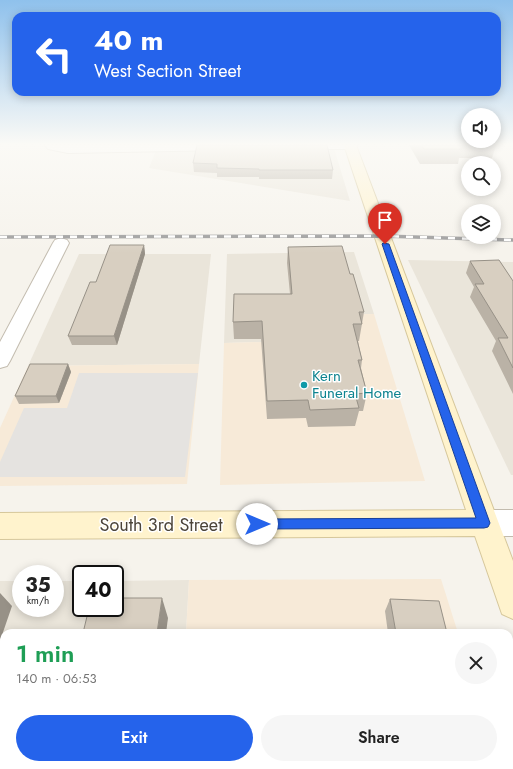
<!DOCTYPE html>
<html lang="en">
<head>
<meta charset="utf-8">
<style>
	body { margin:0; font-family:Jost,sans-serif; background:#f6f6f6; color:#222; height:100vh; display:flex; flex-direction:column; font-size:15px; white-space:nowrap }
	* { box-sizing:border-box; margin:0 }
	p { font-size:13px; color:#767676 }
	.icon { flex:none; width:22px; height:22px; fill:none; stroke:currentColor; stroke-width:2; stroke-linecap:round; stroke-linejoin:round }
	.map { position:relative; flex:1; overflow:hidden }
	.panel { position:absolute; left:0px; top:629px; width:513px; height:140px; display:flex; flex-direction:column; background:#fff; border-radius:12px 12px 0 0; box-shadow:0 2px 10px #0003 }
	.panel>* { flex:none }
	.guide { position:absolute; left:12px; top:12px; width:489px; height:84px; border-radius:12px; box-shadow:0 2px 10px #0003; background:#2563eb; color:#fff; overflow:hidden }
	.controls { position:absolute; left:461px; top:108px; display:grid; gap:8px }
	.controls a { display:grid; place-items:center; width:40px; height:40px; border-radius:50%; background:#fff; box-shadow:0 2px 10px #0003; font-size:20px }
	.speed { position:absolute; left:12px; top:565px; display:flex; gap:8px; font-size:20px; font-weight:700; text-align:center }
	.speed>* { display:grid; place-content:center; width:52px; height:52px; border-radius:50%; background:#fff; box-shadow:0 2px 10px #0003; line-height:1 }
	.speed small { font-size:10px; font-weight:400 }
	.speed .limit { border:2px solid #111; border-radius:6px; background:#fff; color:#111 }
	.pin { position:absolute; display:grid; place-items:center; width:34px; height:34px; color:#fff; margin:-41px -17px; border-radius:50% 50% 50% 0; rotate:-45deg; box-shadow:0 0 4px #0007 }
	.pin .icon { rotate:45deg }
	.me { position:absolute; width:44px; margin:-22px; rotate:90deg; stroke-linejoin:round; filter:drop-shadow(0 0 3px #0008) }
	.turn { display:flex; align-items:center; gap:14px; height:84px; padding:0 16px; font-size:18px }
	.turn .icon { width:52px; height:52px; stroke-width:2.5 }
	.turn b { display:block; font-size:28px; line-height:34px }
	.round { display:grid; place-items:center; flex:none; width:42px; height:42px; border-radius:21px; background:#f6f6f6 }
	.summary { display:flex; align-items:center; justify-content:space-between; height:68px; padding:0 16px }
	h1 { font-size:24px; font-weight:600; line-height:30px; color:#1e9e55 }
	.primary-button { display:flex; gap:8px; margin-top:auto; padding:8px 16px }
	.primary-button a { flex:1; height:46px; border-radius:24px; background:#2563eb; color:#fff; font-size:16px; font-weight:600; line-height:46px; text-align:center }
	.primary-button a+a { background:#f6f6f6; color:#222 }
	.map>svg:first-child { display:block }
	.residential { fill:#eae5da }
	.commercial { fill:#f7ead8 }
	.parking { fill:#e5e3e0 }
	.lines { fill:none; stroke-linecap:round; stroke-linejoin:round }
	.street-casing { stroke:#c2bbae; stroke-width:2 }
	.secondary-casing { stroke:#d6c79b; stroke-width:2 }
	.street { fill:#fff; fill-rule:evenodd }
	.secondary { fill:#fff3cd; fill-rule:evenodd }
	.rail-casing { stroke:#9a9a9a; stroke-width:3.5 }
	.rail { stroke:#fff; stroke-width:2.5; stroke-dasharray:7; stroke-linecap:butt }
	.wall { fill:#bab2a6 }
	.shaded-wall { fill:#979187 }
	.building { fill:#d8cfc1; stroke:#979187 }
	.route { fill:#2563eb; stroke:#184099 }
	.culture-dot { fill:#0f9aa8; stroke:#fff; stroke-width:1.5 }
	.labels { text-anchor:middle; stroke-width:3; stroke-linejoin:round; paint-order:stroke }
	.culture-label { font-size:15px; fill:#0d838f; stroke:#fff; text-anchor:start }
	.near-street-label { font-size:18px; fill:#4b4439; stroke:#fff }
</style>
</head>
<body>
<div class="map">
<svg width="513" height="769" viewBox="0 0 513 769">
	<rect width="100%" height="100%" fill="#f6f3ec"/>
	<g class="residential">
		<polygon points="155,145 333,145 350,201 149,168 155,153"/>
		<polygon points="354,252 374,314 290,315 293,341 224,343 227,254"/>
		<polygon points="79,254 211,254 199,364 28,366"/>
		<polygon points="408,260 513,262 513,475 511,475"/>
		<polygon points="189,580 186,633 4,633 4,765 179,765 179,769 0,769 0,581 21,581 21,608 55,608 55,581 81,581 81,608 115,608 115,581"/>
	</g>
	<g class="commercial">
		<polygon points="374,314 425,481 220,485 224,343 293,341 290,315"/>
		<polygon points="199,364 187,484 0,486 0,428 28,366"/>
		<polygon points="441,579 458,633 186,633 189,580"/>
		<polygon points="179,765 499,765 500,769 179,769"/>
	</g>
	<polygon class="parking" points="79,373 198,373 185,477 0,477 0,462 24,408 67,408"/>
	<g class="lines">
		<g class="street-casing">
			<g id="street">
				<polygon points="45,145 230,145 231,147 229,149 225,150 68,153 48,149"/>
				<polygon points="293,145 356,145 357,146 355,148 351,149 298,149 294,148"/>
				<polygon points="61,238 67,240 69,243 10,361 7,366 0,368 0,342 53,243 55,240"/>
				<polygon points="484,510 513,510 513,536 484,536 474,532 470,523 474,514"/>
			</g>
		</g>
		<g class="secondary-casing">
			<polygon id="secondary" points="344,145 356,145 513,561 513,619 502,614 475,536 0,539 0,513 466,510"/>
		</g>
		<use href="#street" class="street"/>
		<use href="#secondary" class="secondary"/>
		<g class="rail-casing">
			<polyline id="rail" points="0,237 383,236 513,240"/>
		</g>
		<use href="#rail" class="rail"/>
	</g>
	<g class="wall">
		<polygon points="409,145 496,145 492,158 459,158 458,164 420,164"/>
		<polygon points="193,163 333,170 332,179 259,179 259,177 217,177 217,173 194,172"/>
		<polygon points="144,245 145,254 117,345 72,345 68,336"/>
		<polygon points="288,247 350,274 364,312 359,341 358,341 362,360 361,368 367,393 363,411 359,411 355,426 308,427 306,418 267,419 261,339 234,339 233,322 290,294 287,263"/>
		<polygon points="470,261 513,281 513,394 492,351 496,341 470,297 474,287 466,273"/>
		<polygon points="68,364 71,372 59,403 19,404 15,396"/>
		<polygon points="390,599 447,633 388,633 385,611"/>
	</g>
	<g class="shaded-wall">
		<polygon points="144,245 145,254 117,345 114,336"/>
		<polygon points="68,364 71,372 59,403 56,396"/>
		<polygon points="0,593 12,606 0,641"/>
		<polygon points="162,598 168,618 166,633 157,633"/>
		<polygon points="105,765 119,765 118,769 104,769"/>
	</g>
	<g class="building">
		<polygon points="197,145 327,145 333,170 259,170 259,169 217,168 217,164 193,163"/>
		<polygon points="421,145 459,145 462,149 424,149"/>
		<polygon points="110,245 144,245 114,336 68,336 90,282 96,282"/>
		<polygon points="342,246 350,274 353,274 364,312 359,312 362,324 353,324 362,360 358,360 367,393 355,394 359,408 310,410 308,400 267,401 262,321 233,322 234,294 292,294 288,247"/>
		<polygon points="499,260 513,281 513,368 498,338 508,338 475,284 484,284 470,261"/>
		<polygon points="30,364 68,364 56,396 15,396"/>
		<polygon points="115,598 162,598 157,633 83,633 89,608 115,608"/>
		<polygon points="390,599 439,601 447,633 396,633"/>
		<polygon points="0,695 4,695 4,765 105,765 104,769 0,769"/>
		<rect x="196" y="765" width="203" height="4"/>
	</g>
	<linearGradient id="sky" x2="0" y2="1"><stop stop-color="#8fc1ec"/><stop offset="0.57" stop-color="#fbfaf6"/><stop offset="1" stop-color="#fbfaf6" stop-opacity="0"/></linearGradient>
	<rect width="513" height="253" fill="url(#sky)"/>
	<polygon class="route" points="383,243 389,244 490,523 488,527 484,528 257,529 253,528 252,524 253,520 257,519 476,518 382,244"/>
	<circle class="culture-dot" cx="304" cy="385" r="4"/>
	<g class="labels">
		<g class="culture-label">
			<text x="312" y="381">Kern<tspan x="312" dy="17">Funeral Home</tspan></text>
		</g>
		<g class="near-street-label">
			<text x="161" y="531">South 3rd Street</text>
		</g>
	</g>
</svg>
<div class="controls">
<a><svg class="icon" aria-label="sound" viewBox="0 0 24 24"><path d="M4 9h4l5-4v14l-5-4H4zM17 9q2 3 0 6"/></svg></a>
<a><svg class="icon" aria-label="search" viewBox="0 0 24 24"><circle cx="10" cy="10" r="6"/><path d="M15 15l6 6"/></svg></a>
<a><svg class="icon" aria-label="layers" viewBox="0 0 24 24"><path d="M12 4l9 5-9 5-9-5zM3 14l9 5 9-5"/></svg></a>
</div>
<div class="speed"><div>35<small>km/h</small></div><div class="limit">40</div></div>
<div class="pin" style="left:385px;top:244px;background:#d93025"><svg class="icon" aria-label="arrive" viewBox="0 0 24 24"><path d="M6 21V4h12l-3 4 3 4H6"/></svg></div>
<svg class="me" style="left:257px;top:524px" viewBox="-20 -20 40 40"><circle r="19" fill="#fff"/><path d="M0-13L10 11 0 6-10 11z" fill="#2563eb"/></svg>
<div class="guide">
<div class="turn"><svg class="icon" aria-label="left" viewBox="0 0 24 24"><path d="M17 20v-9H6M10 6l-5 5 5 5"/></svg><div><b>40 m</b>West Section Street</div></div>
</div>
<section class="panel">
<div class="summary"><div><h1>1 min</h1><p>140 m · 06:53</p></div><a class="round"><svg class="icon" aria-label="close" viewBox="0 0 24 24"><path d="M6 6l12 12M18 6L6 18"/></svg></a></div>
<div class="primary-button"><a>Exit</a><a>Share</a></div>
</section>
</div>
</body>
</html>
